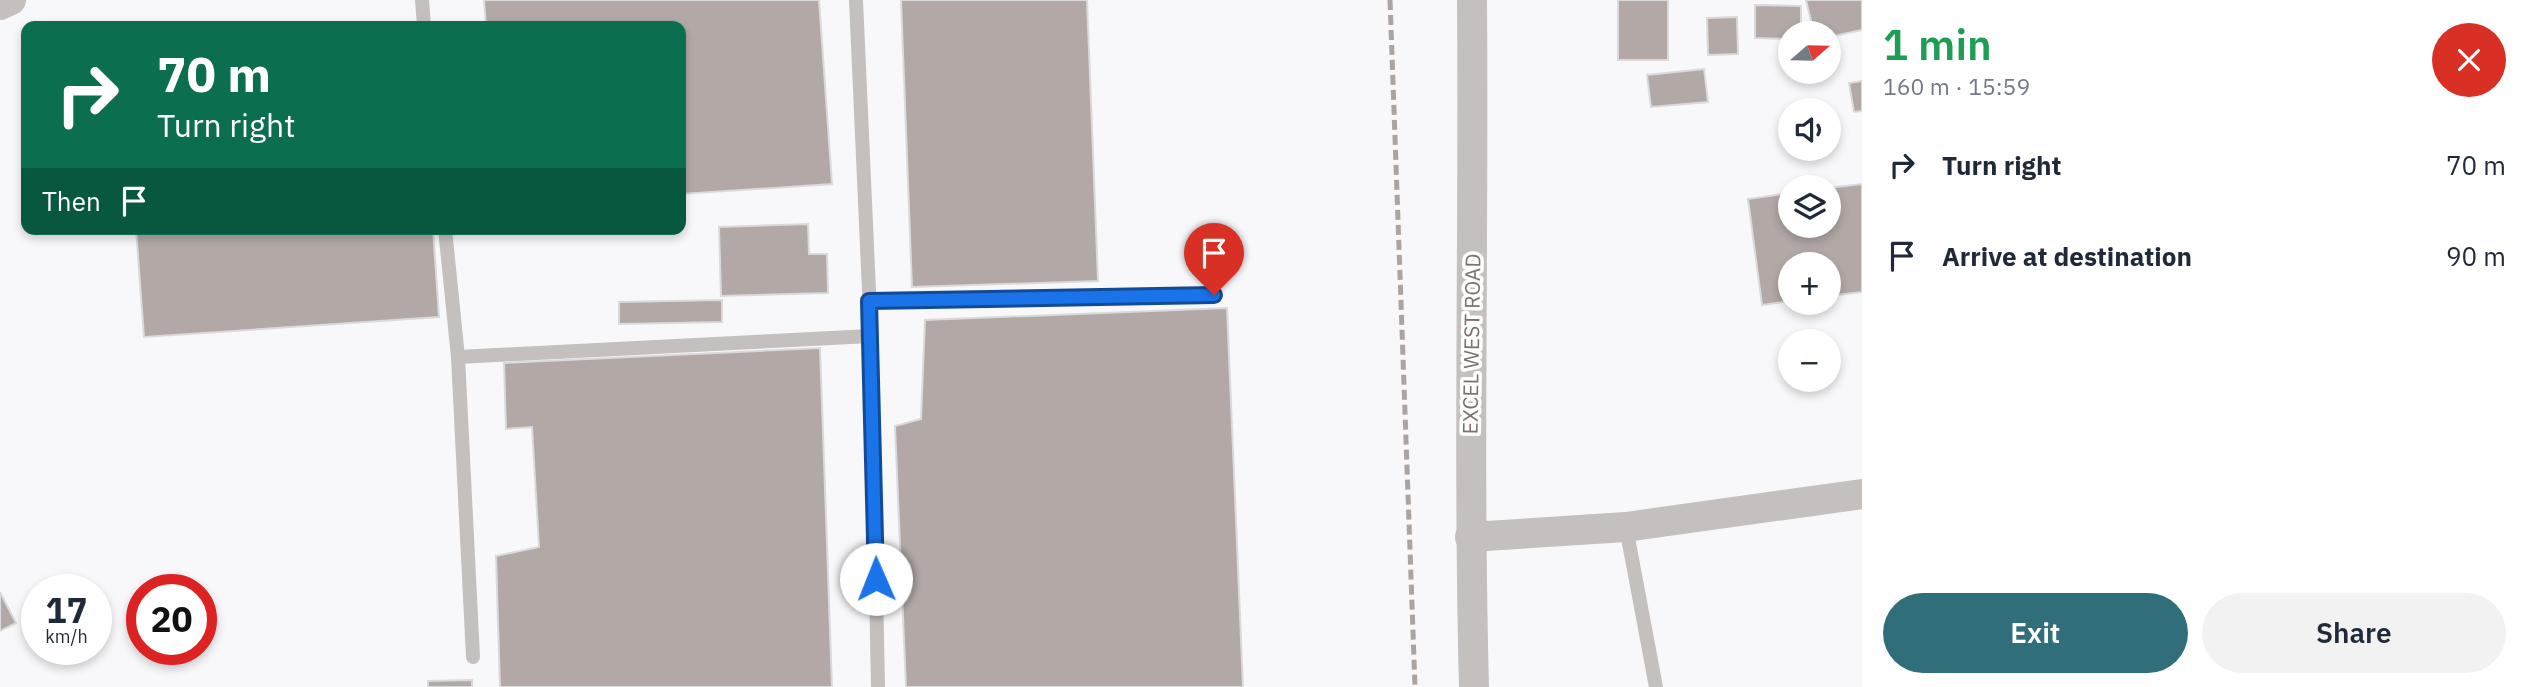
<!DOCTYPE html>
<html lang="en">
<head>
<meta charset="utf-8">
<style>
	body { margin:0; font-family:"IBM Plex Sans",sans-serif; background:#f2f2f3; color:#1f2937; height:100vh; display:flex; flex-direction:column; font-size:26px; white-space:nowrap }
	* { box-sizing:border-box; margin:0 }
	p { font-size:23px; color:#747a83 }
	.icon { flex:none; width:38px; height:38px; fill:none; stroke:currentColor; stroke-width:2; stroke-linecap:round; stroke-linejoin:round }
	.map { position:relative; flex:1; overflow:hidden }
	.side { display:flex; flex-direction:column; background:#fff; width:665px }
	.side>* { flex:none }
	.banner { position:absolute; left:21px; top:21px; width:665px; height:214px; border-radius:14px; box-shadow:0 4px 10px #0003; background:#0b6e4f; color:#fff; overflow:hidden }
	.needle { width:46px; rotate:70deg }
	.tools { position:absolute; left:1778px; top:21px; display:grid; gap:14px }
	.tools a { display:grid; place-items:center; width:63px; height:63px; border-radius:50%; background:#fff; box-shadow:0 4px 10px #0003; font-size:35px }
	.speed { position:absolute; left:21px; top:574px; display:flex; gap:14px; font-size:35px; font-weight:700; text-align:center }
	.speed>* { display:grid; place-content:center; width:91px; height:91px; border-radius:50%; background:#fff; box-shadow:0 4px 10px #0003; line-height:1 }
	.speed small { font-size:18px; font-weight:400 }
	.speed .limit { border:10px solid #d22; background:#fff; color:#111 }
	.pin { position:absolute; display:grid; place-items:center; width:60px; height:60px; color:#fff; margin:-72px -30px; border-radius:50% 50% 50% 0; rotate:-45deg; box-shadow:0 0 7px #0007 }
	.pin .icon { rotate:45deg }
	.me { position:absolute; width:77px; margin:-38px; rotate:359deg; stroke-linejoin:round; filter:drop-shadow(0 0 5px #0008) }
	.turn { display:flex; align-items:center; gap:24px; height:147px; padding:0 21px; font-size:32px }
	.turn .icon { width:91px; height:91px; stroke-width:2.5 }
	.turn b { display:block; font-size:49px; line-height:60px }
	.then { display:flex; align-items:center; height:66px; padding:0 21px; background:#0003; gap:14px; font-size:26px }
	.round { display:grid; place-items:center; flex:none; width:74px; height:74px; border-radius:37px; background:#f2f2f3 }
	.summary { display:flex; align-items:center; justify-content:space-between; height:119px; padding:0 21px }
	h1 { font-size:42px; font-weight:600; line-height:52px; color:#1e9e55 }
	.cta { display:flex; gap:14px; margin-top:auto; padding:14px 21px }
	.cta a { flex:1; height:80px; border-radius:42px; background:#306e7a; color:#fff; font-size:28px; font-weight:600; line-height:80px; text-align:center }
	.cta a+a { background:#f2f2f3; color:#1f2937 }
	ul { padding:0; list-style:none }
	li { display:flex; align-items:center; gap:21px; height:91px; padding:0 21px }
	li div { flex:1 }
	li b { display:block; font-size:26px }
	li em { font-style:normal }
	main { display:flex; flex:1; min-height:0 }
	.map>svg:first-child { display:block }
	.building { fill:#b2a8a6; stroke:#dadadc; stroke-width:2 }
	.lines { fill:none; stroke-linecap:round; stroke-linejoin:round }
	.service { stroke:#c5bfbd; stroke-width:14 }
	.minor { stroke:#c5bfbd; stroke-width:30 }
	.rail { stroke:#aba4a0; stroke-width:5; stroke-dasharray:10 5; stroke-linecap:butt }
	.route-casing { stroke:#114b97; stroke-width:18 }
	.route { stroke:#1a73e8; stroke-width:12 }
	.labels { text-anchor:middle; stroke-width:7; stroke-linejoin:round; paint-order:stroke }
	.street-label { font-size:21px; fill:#7f6f68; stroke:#fff }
</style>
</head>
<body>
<main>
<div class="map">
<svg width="1862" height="687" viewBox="0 0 1862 687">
	<rect width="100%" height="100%" fill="#f8f8fa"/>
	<g class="building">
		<polygon points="484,0 819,0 832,184 681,194 681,26 486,26"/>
		<polygon points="901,0 1087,0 1098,281 912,287"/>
		<rect x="1618" y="0" width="50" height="60"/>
		<polygon points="1806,0 1862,0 1862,30 1829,37 1829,33 1814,33"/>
		<polygon points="1755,5 1801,6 1801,33 1790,33 1790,39 1755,38"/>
		<polygon points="1737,17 1738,54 1708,55 1707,18"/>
		<polygon points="1704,69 1708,102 1651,107 1647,75"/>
		<polygon points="1862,81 1862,111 1854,112 1849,83"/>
		<polygon points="1862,184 1862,292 1829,296 1829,264 1790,264 1790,301 1762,305 1748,199 1790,193 1790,226 1829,226 1829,188"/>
		<polygon points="808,224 809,254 827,254 828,293 721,296 719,227"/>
		<polygon points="136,229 433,229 439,317 144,337"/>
		<polygon points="722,300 722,322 619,324 619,302"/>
		<polygon points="1227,308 1243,687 906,687 895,426 921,419 925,320"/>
		<polygon points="820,348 832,687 500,687 496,556 539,547 532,427 506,429 504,363"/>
		<polygon points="0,592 16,623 0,631"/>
		<polygon points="472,680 472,687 428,687 428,681"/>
	</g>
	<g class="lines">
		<g class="service">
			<polyline points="422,0 424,26"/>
			<polyline points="856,0 871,336 878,687"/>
			<polyline points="445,229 458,357 473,657"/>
			<polyline points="869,301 1215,295"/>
			<polyline points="458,357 871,336"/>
			<polyline points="1626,527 1656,687"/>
		</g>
		<g class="minor">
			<path d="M1472,0C1474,229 1468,458 1474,687"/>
			<polyline points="0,5 11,0"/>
			<polyline points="1470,537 1626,527 1862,494"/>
		</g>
		<polyline class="rail" points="1390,0 1415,687"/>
	</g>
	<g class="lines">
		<g class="route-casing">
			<polyline id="route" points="876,579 869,301 1214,295"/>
		</g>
		<use href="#route" class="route"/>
	</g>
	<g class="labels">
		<g class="street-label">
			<text transform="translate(1472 344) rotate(-89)" y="7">EXCEL WEST ROAD</text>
		</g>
	</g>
</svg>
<div class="tools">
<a><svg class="needle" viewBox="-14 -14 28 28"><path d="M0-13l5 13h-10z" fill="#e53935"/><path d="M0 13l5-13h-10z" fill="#747a83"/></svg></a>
<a><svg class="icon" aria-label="sound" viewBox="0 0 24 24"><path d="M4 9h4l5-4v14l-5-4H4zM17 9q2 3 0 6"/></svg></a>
<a><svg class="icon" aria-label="layers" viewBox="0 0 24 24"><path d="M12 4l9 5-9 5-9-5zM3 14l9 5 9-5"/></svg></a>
<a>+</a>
<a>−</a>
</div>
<div class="speed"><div>17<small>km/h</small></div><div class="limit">20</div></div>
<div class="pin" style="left:1214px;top:295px;background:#d93025"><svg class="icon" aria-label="arrive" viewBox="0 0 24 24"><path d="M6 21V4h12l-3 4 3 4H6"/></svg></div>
<svg class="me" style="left:876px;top:579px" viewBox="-20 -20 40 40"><circle r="19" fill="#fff"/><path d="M0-13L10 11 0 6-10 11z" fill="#1a73e8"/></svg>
<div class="banner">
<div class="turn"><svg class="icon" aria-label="right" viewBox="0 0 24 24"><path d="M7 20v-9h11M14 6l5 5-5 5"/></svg><div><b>70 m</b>Turn right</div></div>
<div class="then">Then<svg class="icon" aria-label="arrive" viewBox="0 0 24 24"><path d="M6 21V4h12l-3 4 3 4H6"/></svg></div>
</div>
</div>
<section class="side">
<div class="summary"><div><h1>1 min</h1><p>160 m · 15:59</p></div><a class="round" style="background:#d93025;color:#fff"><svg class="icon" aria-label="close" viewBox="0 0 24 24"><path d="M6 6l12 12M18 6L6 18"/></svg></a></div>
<ul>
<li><svg class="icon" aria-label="right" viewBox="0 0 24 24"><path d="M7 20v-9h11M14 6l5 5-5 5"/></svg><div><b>Turn right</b></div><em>70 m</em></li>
<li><svg class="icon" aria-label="arrive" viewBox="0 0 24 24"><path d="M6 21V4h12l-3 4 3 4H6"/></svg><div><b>Arrive at destination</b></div><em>90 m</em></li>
</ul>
<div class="cta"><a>Exit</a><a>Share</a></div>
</section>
</main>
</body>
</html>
